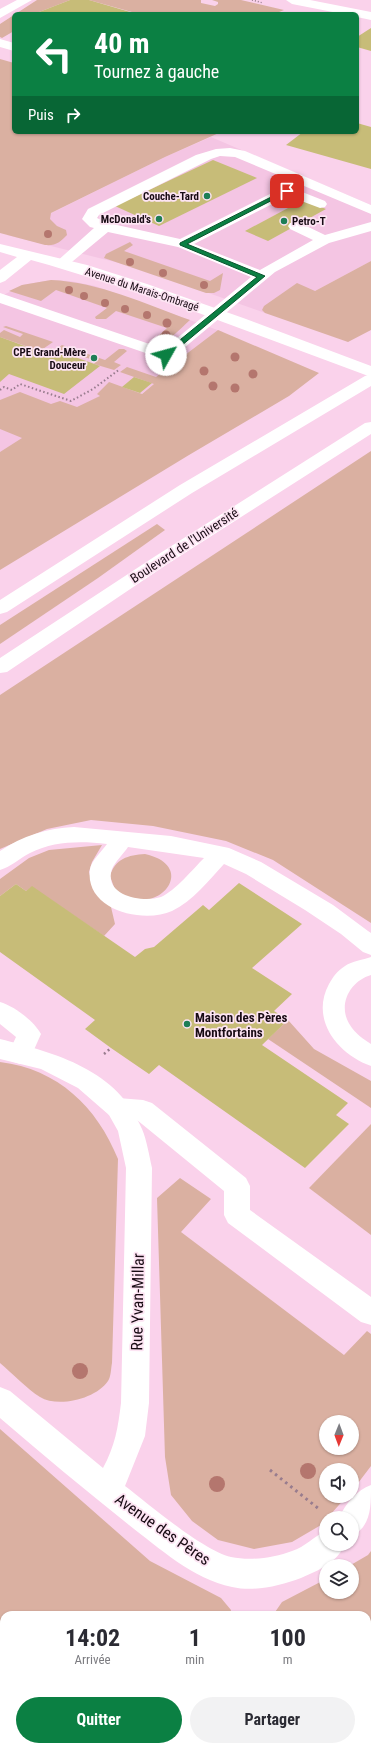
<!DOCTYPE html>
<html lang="fr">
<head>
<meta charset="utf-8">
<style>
	body { margin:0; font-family:"Roboto Condensed",sans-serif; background:#f2f2f3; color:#2b2b33; height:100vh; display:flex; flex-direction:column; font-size:15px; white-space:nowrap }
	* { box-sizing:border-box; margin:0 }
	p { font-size:13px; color:#7c7c81 }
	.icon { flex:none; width:22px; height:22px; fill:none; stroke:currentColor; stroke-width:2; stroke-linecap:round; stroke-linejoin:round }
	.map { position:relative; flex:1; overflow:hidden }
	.side { position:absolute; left:0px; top:1611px; width:371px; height:140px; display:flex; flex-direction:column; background:#fff; border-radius:12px 12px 0 0; box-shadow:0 1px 3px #0004 }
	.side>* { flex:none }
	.guide { position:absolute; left:12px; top:12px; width:347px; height:122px; border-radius:6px; box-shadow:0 1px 3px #0004; background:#0b8043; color:#fff; overflow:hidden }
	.needle { width:26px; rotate:181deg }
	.tools { position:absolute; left:319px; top:1415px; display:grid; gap:8px }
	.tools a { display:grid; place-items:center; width:40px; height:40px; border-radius:50%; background:#fff; box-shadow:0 1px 3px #0004; font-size:20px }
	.pin { position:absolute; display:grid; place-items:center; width:34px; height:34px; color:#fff; margin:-17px; border-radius:8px; box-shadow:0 2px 6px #0006 }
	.me { position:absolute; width:44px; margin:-22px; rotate:52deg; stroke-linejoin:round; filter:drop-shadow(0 0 3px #0008) }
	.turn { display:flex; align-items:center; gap:14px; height:84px; padding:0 16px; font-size:18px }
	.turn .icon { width:52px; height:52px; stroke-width:2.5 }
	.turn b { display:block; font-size:28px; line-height:34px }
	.then { display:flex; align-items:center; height:38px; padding:0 16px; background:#0003; gap:8px; font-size:15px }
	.eta { display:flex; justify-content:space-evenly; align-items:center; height:68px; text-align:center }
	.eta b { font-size:24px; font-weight:700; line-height:28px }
	.action { display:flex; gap:8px; margin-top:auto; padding:8px 16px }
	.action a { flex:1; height:46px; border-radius:24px; background:#0b8043; color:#fff; font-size:16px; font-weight:700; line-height:46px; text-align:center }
	.action a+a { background:#f2f2f3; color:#2b2b33 }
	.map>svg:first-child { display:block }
	.built { fill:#f4c5e3 }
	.green { fill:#dab0a1; fill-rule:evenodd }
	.building { fill:#c7bc78 }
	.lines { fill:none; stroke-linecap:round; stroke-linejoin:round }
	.path-far3 { stroke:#987c8e; stroke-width:1.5; stroke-dasharray:1 2; stroke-linecap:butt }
	.path-far2 { stroke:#987c8e; stroke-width:2; stroke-dasharray:1.5 2.5; stroke-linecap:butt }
	.path-far1 { stroke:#987c8e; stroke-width:2.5; stroke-dasharray:2 3; stroke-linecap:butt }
	.path { stroke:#987c8e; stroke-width:3; stroke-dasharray:2.5 4; stroke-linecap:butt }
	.lane { fill:#fff; fill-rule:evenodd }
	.street { fill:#fff; fill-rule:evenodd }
	.secondary { fill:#fff; fill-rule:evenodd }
	.primary { fill:#fff; fill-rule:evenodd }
	.tree { fill:#b4766e }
	.route { fill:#0b8043; stroke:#07532c }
	.poi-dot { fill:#1e7e56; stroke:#fde4f3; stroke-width:1.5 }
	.labels { text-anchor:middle; stroke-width:3.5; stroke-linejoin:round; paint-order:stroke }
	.far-poi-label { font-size:11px; font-weight:bold; fill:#180b14; stroke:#fde4f3; text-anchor:end }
	.far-street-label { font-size:11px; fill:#180b14; stroke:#fde4f3 }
	.street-label { font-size:13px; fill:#180b14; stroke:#fde4f3 }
	.poi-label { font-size:13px; font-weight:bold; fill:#180b14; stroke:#fde4f3; text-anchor:start }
	.near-street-label { font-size:16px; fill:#180b14; stroke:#fde4f3 }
</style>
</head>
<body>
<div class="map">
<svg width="371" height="1751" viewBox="0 0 371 1751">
	<rect width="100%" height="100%" fill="#fad2eb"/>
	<g class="built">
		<polygon points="211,137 371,205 371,261 315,291 262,310 265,313 135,267 7,235 165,157"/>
		<polygon points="51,280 70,281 95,286 223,332 128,404 101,396 0,456 0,297 22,285"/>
	</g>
	<g class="green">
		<polygon points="37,0 70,0 34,14 14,14 14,31 2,38 0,37 0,24"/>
		<polygon points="89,0 201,0 201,3 215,6 218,4 218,2 212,0 241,0 284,10 274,14 139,14"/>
		<path d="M0,59L14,63V132H221L165,157L51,213L50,219L57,226L66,230L67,235C60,242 56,246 45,245L0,233Z"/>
		<polygon points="130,242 133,245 124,251 210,281 223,273 220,290 214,293 206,293 104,258 106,254"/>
		<polygon points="371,261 371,330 348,342 265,313 262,310 264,306 297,283 315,291"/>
		<path d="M51,280C99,282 145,304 190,320C182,327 168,344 157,341V337L167,328L116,311L106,319H96L95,317L107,308L56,290L41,301L9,291L22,285Z"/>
		<polygon points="6,326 53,342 40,351 0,337 0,333 4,330 20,337 23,334 3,327"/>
		<polygon points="218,330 319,373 289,396 189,455 0,570 0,452 22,438 0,429 0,400 20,392 51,404 60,401 77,407 100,396 97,394 109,382 142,394 154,384 120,372 127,367 156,377"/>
		<polygon points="62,345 105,360 119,349 124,349 127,351 114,362 121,365 114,370 94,364 96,361 64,350 60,352 55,350"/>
		<polygon points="371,451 371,923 273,860 226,841 153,826 91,820 47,829 0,849 0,695"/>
		<polygon points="157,524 165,530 98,578 0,644 0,625"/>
		<polygon points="102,845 92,862 89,872 93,886 111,907 115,924 104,936 32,887 26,891 16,884 0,896 0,879 29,858 49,850"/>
		<path d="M145,854C194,865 166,908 131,899C126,897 120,893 115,890L110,876C115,859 128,855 145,854Z"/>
		<polygon points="288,1020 314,1049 371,1081 371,1108 268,1039"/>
		<path d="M0,1062C58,1069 97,1107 118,1159L112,1363C111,1368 111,1377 108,1381C96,1399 58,1408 40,1397C27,1389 12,1373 0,1363Z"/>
		<polygon points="371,1124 371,1235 309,1188"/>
		<path d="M180,1178L211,1199L181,1232L344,1355L367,1331L371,1334V1466L352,1491V1470H326V1496H347L321,1525L292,1542L254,1549L218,1540L192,1521L171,1495L165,1457L157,1198ZM326,1422H352V1448H326Z"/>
		<polygon points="0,1429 150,1561 221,1598 231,1610 230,1615 4,1615 4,1747 121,1747 113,1751 0,1751"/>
		<polygon points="371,1551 371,1751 175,1751 178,1747 367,1747 367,1615 273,1615 282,1602 326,1579 326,1592 352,1592 352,1566 349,1566 368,1555"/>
	</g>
	<g class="building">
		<polygon points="70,0 89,0 137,14 34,14"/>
		<polygon points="371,28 371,51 357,47 357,37"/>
		<polygon points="357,123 371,127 371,169 286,145 303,132 357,132"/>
		<polygon points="213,160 257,178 159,226 115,206"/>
		<polygon points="303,200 326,209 268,241 245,231"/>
		<polygon points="0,337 44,353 50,348 100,366 64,394 9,374 0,382"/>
		<polygon points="134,377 152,383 140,393 122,387"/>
		<polygon points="239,883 302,924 252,968 292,994 274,1011 288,1020 262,1045 348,1103 336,1115 349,1124 305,1168 159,1065 149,1074 111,1048 85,1029 95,1020 0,952 0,896 16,884 26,891 32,886 135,957 145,949 154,947 203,905 209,910"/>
	</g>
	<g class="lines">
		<polyline class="path-far3" points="252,0 263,3"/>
		<polyline class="path-far2" points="0,390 4,387 12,390 20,384 71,401 93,389 120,369"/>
		<polyline class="path-far1" points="104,1054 111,1048"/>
		<g class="path">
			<polyline points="270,1470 319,1509"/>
			<polyline points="152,1747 152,1751"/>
			<polyline points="143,1751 148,1747"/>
		</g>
		<g class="lane">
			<polygon points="17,0 32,0 0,18 0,9"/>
			<polygon points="0,39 14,43 14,51 0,47"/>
			<polygon points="230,148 245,151 371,205 371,214 235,157 220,156 211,159 99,215 97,218 108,223 180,239 282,188 292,188 325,201 327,204 325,207 320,208 288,196 194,244 260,270 313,240 290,229 288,226 290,223 300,223 325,235 371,222 371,231 329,243 275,272 172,358 166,360 0,303 0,293 164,349 251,277 178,247 108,232 67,266 57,266 55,263 94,228 90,227 82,219 88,209 196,155 216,149"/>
			<path d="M74,827L171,836L229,848L261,862L333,905L368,931L371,933V955L363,952L341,934L305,910L246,874L224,864C209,880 193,901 172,911C143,924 84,910 90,869C91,861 102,851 107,844C80,841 54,841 30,853C20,858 11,867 0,870V851C22,836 48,828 74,827ZM128,847L204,858C193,869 175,891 161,897C143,903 103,896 112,869C115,862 124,853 128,847Z"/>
			<path d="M371,957V975C350,981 337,1005 350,1025C355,1033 363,1039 371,1044V1066C337,1054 310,1019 329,984C333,977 337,971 345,966C352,961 363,960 371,957Z"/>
			<path d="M0,1002C14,1006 34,1021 41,1034L29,1061L20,1064L11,1061L8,1054L16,1037L0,1024Z"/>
			<polygon points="118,1098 143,1100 152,1103 246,1178 250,1186 250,1210 371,1297 371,1325 361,1322 228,1223 224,1215 224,1191 137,1120 118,1118 109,1115 106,1108 109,1101"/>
		</g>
		<g class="street">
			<polygon points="0,244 87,265 147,284 246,319 371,366 371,377 169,302 49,265 31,260 5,281 0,283 0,270 17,257 0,252"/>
			<path d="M0,1039C56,1053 118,1070 142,1129C147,1141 149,1155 152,1168L149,1403L145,1436L125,1486C150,1505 202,1550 231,1557C250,1561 274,1558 292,1551C305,1547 314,1536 326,1531V1544H345C337,1563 319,1570 301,1578C280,1586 254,1592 232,1587C193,1579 159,1548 129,1525C85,1490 42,1454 0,1418V1387L10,1391L103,1468C115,1446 118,1428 121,1403L126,1168L118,1131L109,1115L78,1088L41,1069L0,1059Z"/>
			<path d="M371,1485C371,1508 371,1526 352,1536V1518H339C345,1504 357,1490 371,1485Z"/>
		</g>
		<polygon class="secondary" points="286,0 310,0 371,12 371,20 357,17 357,14 343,14 292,4"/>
		<g class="primary">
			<polygon points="371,374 371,386 192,493 7,612 0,614 0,600 180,485 365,376"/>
			<polygon points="371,422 371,434 166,565 7,672 0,673 0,658 154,557 365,423"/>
		</g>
	</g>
	<g class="tree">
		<circle cx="48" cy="234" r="4"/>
		<circle cx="130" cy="262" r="4"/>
		<circle cx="163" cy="273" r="4"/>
		<circle cx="204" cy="285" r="4"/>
		<circle cx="69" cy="290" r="4"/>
		<circle cx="84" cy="296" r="4"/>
		<circle cx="105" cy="303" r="4"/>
		<circle cx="125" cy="309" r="4"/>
		<circle cx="147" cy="315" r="4"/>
		<circle cx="167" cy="323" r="4.5"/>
		<circle cx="166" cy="335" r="4.5"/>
		<circle cx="235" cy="357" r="4.5"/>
		<circle cx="204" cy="371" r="4.5"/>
		<circle cx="253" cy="374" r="4.5"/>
		<circle cx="213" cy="386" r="4.5"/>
		<circle cx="235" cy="388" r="4.5"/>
		<circle cx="80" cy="1371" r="8"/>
		<circle cx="308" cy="1471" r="8"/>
		<circle cx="217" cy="1484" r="8"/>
	</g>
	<polygon class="route" points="285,190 290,191 187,244 265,276 169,356 164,356 164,353 257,277 180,245 180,243"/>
	<g class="poi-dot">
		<circle cx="207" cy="196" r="4"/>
		<circle cx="159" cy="219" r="4"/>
		<circle cx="284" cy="221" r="4"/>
		<circle cx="94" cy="358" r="4"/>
		<circle cx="187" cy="1024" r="4"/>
	</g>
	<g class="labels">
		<g class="far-poi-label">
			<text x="199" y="200">Couche-Tard</text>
			<text x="151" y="223">McDonald's</text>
			<text x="292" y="225" text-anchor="start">Petro-T</text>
			<text x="86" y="356">CPE Grand-Mère<tspan x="86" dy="13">Douceur</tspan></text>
		</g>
		<g class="far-street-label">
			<text transform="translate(142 289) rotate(18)" y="4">Avenue du Marais-Ombragé</text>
		</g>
		<g class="street-label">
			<text transform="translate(184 545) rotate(-33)" y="5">Boulevard de l'Université</text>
		</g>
		<g class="poi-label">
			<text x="195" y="1022">Maison des Pères<tspan x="195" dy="15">Montfortains</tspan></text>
		</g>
		<g class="near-street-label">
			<text transform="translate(137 1302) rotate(-89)" y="6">Rue Yvan-Millar</text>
			<text transform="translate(163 1529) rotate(35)" y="6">Avenue des Pères</text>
		</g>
	</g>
</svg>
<div class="tools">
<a><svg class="needle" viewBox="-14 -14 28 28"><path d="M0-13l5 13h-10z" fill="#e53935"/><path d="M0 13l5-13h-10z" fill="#7c7c81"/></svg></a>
<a><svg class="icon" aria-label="sound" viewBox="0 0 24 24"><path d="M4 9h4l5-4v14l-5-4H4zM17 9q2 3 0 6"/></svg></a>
<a><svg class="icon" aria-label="search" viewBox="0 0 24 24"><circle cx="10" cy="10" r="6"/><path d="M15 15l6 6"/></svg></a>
<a><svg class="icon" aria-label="layers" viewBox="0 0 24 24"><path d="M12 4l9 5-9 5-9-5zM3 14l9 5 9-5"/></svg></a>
</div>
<div class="pin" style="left:287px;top:191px;background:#d93025"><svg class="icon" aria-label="arrive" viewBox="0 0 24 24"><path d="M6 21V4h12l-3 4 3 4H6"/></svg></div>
<svg class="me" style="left:166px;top:355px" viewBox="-20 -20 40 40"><circle r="19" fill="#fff"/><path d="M0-13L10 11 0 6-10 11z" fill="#0b8043"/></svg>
<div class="guide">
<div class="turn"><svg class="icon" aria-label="left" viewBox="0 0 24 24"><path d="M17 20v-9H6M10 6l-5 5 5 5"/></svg><div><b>40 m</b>Tournez à gauche</div></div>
<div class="then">Puis<svg class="icon" aria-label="right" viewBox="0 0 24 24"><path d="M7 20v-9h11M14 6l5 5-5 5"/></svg></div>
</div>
<section class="side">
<div class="eta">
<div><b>14:02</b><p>Arrivée</p></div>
<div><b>1</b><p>min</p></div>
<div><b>100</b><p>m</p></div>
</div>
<div class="action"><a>Quitter</a><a>Partager</a></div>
</section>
</div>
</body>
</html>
